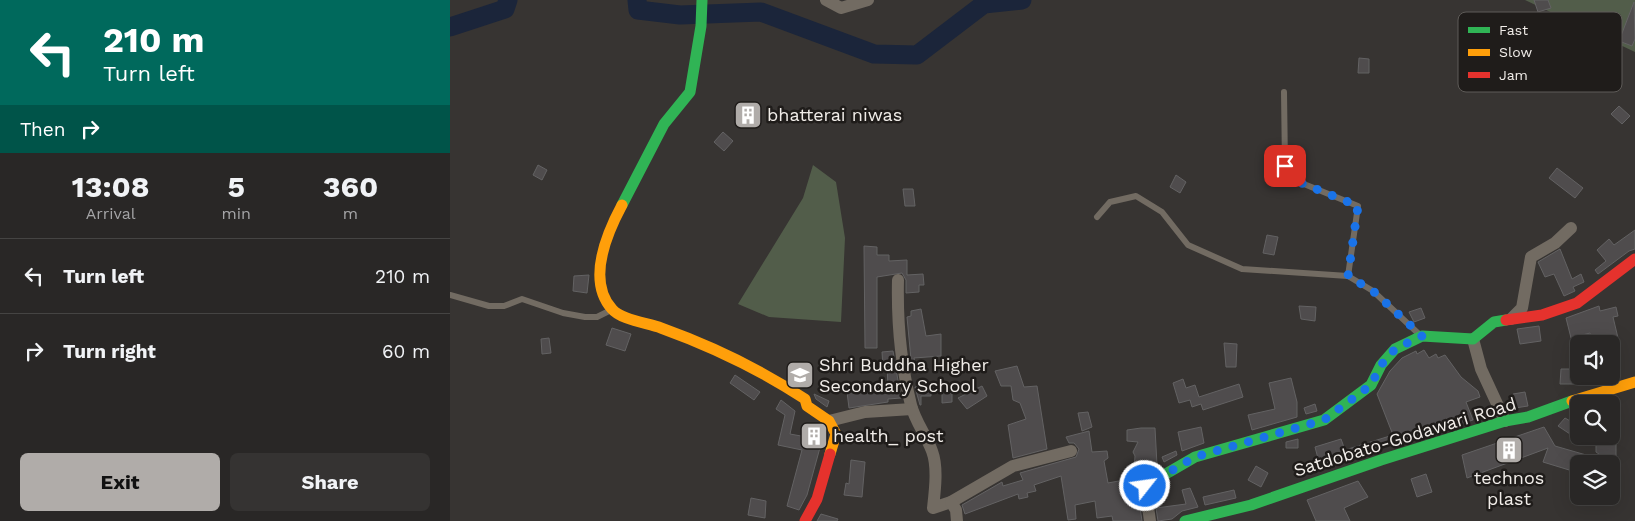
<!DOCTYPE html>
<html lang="en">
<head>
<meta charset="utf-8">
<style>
	body { margin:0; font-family:"Work Sans",sans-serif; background:#353332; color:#f1f3f6; height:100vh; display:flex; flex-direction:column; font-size:19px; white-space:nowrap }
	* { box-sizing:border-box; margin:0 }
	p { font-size:16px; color:#a5a5a7 }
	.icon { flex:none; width:28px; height:28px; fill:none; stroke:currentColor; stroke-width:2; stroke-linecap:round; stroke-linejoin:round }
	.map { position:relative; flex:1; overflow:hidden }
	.drawer { display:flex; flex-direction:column; background:#292726; width:450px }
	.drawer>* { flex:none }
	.top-card { background:#00695c; color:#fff; overflow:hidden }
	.tools { position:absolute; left:1120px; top:335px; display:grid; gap:10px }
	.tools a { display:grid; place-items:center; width:50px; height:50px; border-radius:8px; background:#292726; box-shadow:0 5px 20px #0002,0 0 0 1px #454443; font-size:25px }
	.pin { position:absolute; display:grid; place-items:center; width:42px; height:42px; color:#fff; margin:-21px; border-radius:10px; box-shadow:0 2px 8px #0006 }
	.me { position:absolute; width:55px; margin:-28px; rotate:60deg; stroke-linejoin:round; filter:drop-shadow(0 0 4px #0008) }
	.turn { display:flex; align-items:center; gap:18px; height:105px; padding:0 20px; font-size:22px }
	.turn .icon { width:65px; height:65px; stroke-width:2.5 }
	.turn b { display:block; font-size:35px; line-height:42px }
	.then { display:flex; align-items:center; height:48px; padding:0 20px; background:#0003; gap:10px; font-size:19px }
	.eta { display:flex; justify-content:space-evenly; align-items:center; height:85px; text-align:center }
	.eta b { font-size:30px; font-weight:700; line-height:35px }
	.cta { display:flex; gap:10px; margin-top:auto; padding:10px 20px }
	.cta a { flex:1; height:58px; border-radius:8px; background:#b0aca9; color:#111; font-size:20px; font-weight:700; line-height:58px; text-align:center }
	.cta a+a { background:#353332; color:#f1f3f6 }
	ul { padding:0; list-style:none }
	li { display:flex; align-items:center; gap:15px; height:75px; padding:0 20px; border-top:1px solid #454443 }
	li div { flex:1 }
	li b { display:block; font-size:19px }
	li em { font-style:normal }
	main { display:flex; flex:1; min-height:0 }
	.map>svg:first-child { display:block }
	.green { fill:#525d4a }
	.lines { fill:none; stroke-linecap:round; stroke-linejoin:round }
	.river { stroke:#1b253a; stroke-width:19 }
	.building { fill:#4f4c4d; stroke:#636263 }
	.lane { stroke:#726b62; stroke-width:6 }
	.street { stroke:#726b62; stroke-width:12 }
	.fast { stroke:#30b455; stroke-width:11 }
	.slow { stroke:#ff9f0a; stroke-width:11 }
	.jam { stroke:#e5322d; stroke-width:11 }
	.route { stroke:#1a73e8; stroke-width:9; stroke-dasharray:0 16.2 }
	.labels { text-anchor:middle; stroke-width:5; stroke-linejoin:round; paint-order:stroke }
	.poi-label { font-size:18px; fill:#f1ede9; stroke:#1f1c1a; text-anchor:start }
	.street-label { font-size:18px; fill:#f1ede9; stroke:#1f1c1a }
	.key { fill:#1f1c1a; stroke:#5e5b58; stroke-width:1 }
	.key-label { font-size:14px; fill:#f1ede9 }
</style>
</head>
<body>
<main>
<section class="drawer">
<div class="top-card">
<div class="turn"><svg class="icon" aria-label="left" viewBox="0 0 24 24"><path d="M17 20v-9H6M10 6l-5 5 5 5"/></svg><div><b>210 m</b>Turn left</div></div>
<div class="then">Then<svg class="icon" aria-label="right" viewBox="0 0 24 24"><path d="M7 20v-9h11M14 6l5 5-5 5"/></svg></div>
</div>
<div class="eta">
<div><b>13:08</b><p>Arrival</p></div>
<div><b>5</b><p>min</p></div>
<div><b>360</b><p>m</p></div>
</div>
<ul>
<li><svg class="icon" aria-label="left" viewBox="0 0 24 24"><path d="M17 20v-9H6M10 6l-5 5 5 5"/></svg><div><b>Turn left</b></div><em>210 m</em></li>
<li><svg class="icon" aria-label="right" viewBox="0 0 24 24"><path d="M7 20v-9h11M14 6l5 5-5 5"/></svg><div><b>Turn right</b></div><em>60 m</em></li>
</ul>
<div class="cta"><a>Exit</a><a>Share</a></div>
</section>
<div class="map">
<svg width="1185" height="521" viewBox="0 0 1185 521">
	<rect width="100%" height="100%" fill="#373432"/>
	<g class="green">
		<polygon points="1075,0 1185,0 1185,52"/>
		<polygon points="363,165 386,182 395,238 391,322 319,317 288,304 353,198"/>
	</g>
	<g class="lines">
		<g class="river">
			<polyline points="187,0 188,10 230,15 311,12 424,54 467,55 534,4 572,0"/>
			<polyline points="0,27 55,9 58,0"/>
		</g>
	</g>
	<g class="building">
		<polygon points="1084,0 1098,0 1101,8 1088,12"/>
		<polygon points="1184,2 1185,39 1182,46 1169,41"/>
		<polygon points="909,58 919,59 919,73 908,73"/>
		<polygon points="298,104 309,115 297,127 287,116"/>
		<polygon points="1169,106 1180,116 1172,124 1161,114"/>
		<polygon points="273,132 283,141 274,151 264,142"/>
		<polygon points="88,165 97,170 92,180 83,175"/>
		<polygon points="1107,168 1133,188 1125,198 1099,178"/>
		<polygon points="726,175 736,182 730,193 720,187"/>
		<polygon points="453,189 463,189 465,206 455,206"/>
		<polygon points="1185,230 1185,249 1179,251 1148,274 1145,270 1156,261 1147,250 1159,239 1164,245"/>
		<polygon points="817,235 828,237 824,255 813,253"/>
		<polygon points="414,246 427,247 427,255 439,255 439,261 457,260 457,275 473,274 474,285 469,285 469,292 456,293 456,280 452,273 427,277 427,348 415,348"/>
		<polygon points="1110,249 1122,279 1131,274 1134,282 1123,287 1125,291 1114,296 1104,274 1095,277 1088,262"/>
		<polygon points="139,275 137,293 123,291 124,276"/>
		<polygon points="849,306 866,307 865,321 851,319"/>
		<polygon points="1149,306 1150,311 1166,307 1168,316 1163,317 1168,338 1143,344 1140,333 1121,338 1116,318"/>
		<polygon points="971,308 975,318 964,322 959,312"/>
		<polygon points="471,309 476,336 491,334 491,356 464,358 466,369 462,370 457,317 461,316 461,311"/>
		<polygon points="1089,326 1091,341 1070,344 1067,329"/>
		<polygon points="162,328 181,334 175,351 156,345"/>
		<polygon points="99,338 101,353 92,354 91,339"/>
		<polygon points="774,343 787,344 786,367 776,367"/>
		<polygon points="974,350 979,358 986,354 988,358 995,355 1011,377 1028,391 1030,397 1016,402 1023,420 1003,426 1001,420 977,430 979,434 870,466 865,447 891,439 895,450 943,435 927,394 940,371 952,358 966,351 967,354"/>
		<polygon points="443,351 451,398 438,399 438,402 399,408 397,392 406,390 406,392 438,386 437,366 433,367 432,352"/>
		<polygon points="567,366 574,387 587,386 597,449 563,458 558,425 576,419 570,403 563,400 561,386 551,386 545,371"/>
		<polygon points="1111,369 1129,369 1130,384 1110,384"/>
		<polygon points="285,375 310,392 304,400 280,383"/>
		<polygon points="841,378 847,402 847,417 802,430 798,415 825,409 819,383"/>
		<polygon points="733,379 736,388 745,385 749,397 789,384 793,397 753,410 751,404 742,407 740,400 729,403 723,383"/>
		<polygon points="481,386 481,396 471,396 471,405 470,405 465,387"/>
		<polygon points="532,386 537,396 517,409 508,398"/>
		<polygon points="1075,392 1078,406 1065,408 1063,394"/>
		<polygon points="492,393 502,393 502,402 492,403"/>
		<polygon points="364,394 379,401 377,407 366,399"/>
		<polygon points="331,400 345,411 340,434 351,436 358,434 366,425 374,433 357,495 349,510 337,506 352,450 328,445 335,415 326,409"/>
		<polygon points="865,404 867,411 856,414 854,408"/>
		<polygon points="638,412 642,427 632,431 628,413"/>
		<polygon points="1115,418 1129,426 1129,440 1108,426"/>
		<polygon points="751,427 754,443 732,451 728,432"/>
		<polygon points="1094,427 1105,446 1157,461 1156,464 1129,464 1129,473 1093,462 1098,448 1017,478 1012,455"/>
		<polygon points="691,428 705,428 707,465 691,468 686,481 684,486 688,493 692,521 663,521 662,516 647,518 645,501 625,505 626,519 618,520 611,476 584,485 586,491 577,493 578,497 569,499 568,494 515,514 512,505 552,482 553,486 573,480 570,473 626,457 629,449 624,443 619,443 616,437 639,431 642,452 657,451 658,458 654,461 658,483 674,480 673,477 681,476 680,471 684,470 685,456 683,452 688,442 677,441 677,430"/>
		<polygon points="1166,438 1166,466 1146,452 1146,439"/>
		<polygon points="848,439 848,448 836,448 836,442"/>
		<polygon points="726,451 727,455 714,462 712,457"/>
		<polygon points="401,460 415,462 412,497 394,495 396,483 399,484"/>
		<polygon points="806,466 818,473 811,487 798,480"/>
		<polygon points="976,474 982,492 967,497 961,479"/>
		<polygon points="908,481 918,497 894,508 900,521 866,521 857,500"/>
		<polygon points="740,488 748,507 732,511 722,519 708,521 706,508 736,504 732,490"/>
		<polygon points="784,490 786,498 755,505 753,497"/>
		<polygon points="301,498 316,501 315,518 298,515"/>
		<polygon points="371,514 388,519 387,521 367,521"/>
	</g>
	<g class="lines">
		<g class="lane">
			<polyline points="834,92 835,166 849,182 908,206 898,276"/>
			<polyline points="647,217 660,202 686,196 712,212 738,245 792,269 898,276 923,291 971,336"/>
			<polyline points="0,295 39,306 54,306 72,299 113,313 135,317 147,317 161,310"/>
		</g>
		<g class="street">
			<polyline points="376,0 391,8 418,0"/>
			<path d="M448,280C447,322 451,365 461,405C465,421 476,435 482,451C488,467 485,490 483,508L501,502L563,466L621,451"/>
			<polyline points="1061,319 1072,308 1081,257 1105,243 1121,228"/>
			<polyline points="1023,339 1031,369 1055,421"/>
			<polyline points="379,421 415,412 462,409"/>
			<polyline points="697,474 695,486 700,521"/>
			<polyline points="501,502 506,510 507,521"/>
		</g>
		<g class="fast">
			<polyline points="172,205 214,124 240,92 251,26 252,0"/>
			<polyline points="695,486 745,457 874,420 921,385 931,365 945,349 972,336 1023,339 1044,322 1056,320"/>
			<polyline points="735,521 801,505 931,460 1055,421 1078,417 1122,401"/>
		</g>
		<g class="slow">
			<path d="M172,205C157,233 136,280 162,309C171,320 198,323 211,328C261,346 311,370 355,399L357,406L379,421L386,434L380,454"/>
			<polyline points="1122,401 1185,382"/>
		</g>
		<g class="jam">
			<polyline points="1056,320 1092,315 1127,303 1185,259"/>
			<polyline points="355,521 367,499 380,454"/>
		</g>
	</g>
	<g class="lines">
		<polyline class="route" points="695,486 745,457 874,420 921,385 931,365 945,349 972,336 923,291 898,276 908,206 849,182 835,166"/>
	</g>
	<defs>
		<g id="building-square" transform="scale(1.4375)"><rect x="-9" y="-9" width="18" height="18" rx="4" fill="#b0aca9" stroke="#1f1c1a"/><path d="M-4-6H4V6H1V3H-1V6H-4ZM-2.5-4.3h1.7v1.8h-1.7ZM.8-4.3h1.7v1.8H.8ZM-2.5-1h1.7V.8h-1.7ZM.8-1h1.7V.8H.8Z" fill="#fff"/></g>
		<g id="school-square" transform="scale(1.4375)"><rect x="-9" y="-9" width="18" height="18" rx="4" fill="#b0aca9" stroke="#1f1c1a"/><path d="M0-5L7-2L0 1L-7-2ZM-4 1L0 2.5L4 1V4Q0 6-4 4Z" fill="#fff"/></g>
	</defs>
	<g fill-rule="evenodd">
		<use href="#building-square" x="298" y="115"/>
		<use href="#school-square" x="350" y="375"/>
		<use href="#building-square" x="364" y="436"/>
		<use href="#building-square" x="1059" y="450"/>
	</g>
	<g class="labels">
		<g class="poi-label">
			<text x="317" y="121">bhatterai niwas</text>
			<text x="369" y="371">Shri Buddha Higher<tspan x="369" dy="21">Secondary School</tspan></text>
			<text x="383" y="442">health_ post</text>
			<text x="1059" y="484" text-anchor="middle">technos<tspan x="1059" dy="21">plast</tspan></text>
		</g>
		<g class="street-label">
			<text transform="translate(955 437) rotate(-17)" y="6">Satdobato-Godawari Road</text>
		</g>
	</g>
	<rect x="1008" y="12" width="164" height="80" rx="8" class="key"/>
	<rect x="1018" y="27" width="22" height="6" fill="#30b455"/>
	<rect x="1018" y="49" width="22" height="7" fill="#ff9f0a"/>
	<rect x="1018" y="72" width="22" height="6" fill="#e5322d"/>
	<g class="key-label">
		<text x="1049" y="35">Fast</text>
		<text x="1049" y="57">Slow</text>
		<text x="1049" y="80">Jam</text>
	</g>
</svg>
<div class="tools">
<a><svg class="icon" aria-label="sound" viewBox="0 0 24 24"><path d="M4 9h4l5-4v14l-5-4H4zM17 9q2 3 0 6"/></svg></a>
<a><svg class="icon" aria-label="search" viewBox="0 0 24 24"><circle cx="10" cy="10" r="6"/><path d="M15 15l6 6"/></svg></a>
<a><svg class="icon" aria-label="layers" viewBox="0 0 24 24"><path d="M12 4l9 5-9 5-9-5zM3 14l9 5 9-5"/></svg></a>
</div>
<div class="pin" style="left:835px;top:166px;background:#d93025"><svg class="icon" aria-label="arrive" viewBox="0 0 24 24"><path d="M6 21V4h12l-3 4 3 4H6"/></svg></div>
<svg class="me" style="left:695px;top:486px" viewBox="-20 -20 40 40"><circle r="17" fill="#1a73e8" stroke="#fff" stroke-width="3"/><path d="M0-11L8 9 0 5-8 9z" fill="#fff"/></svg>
</div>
</main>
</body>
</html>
